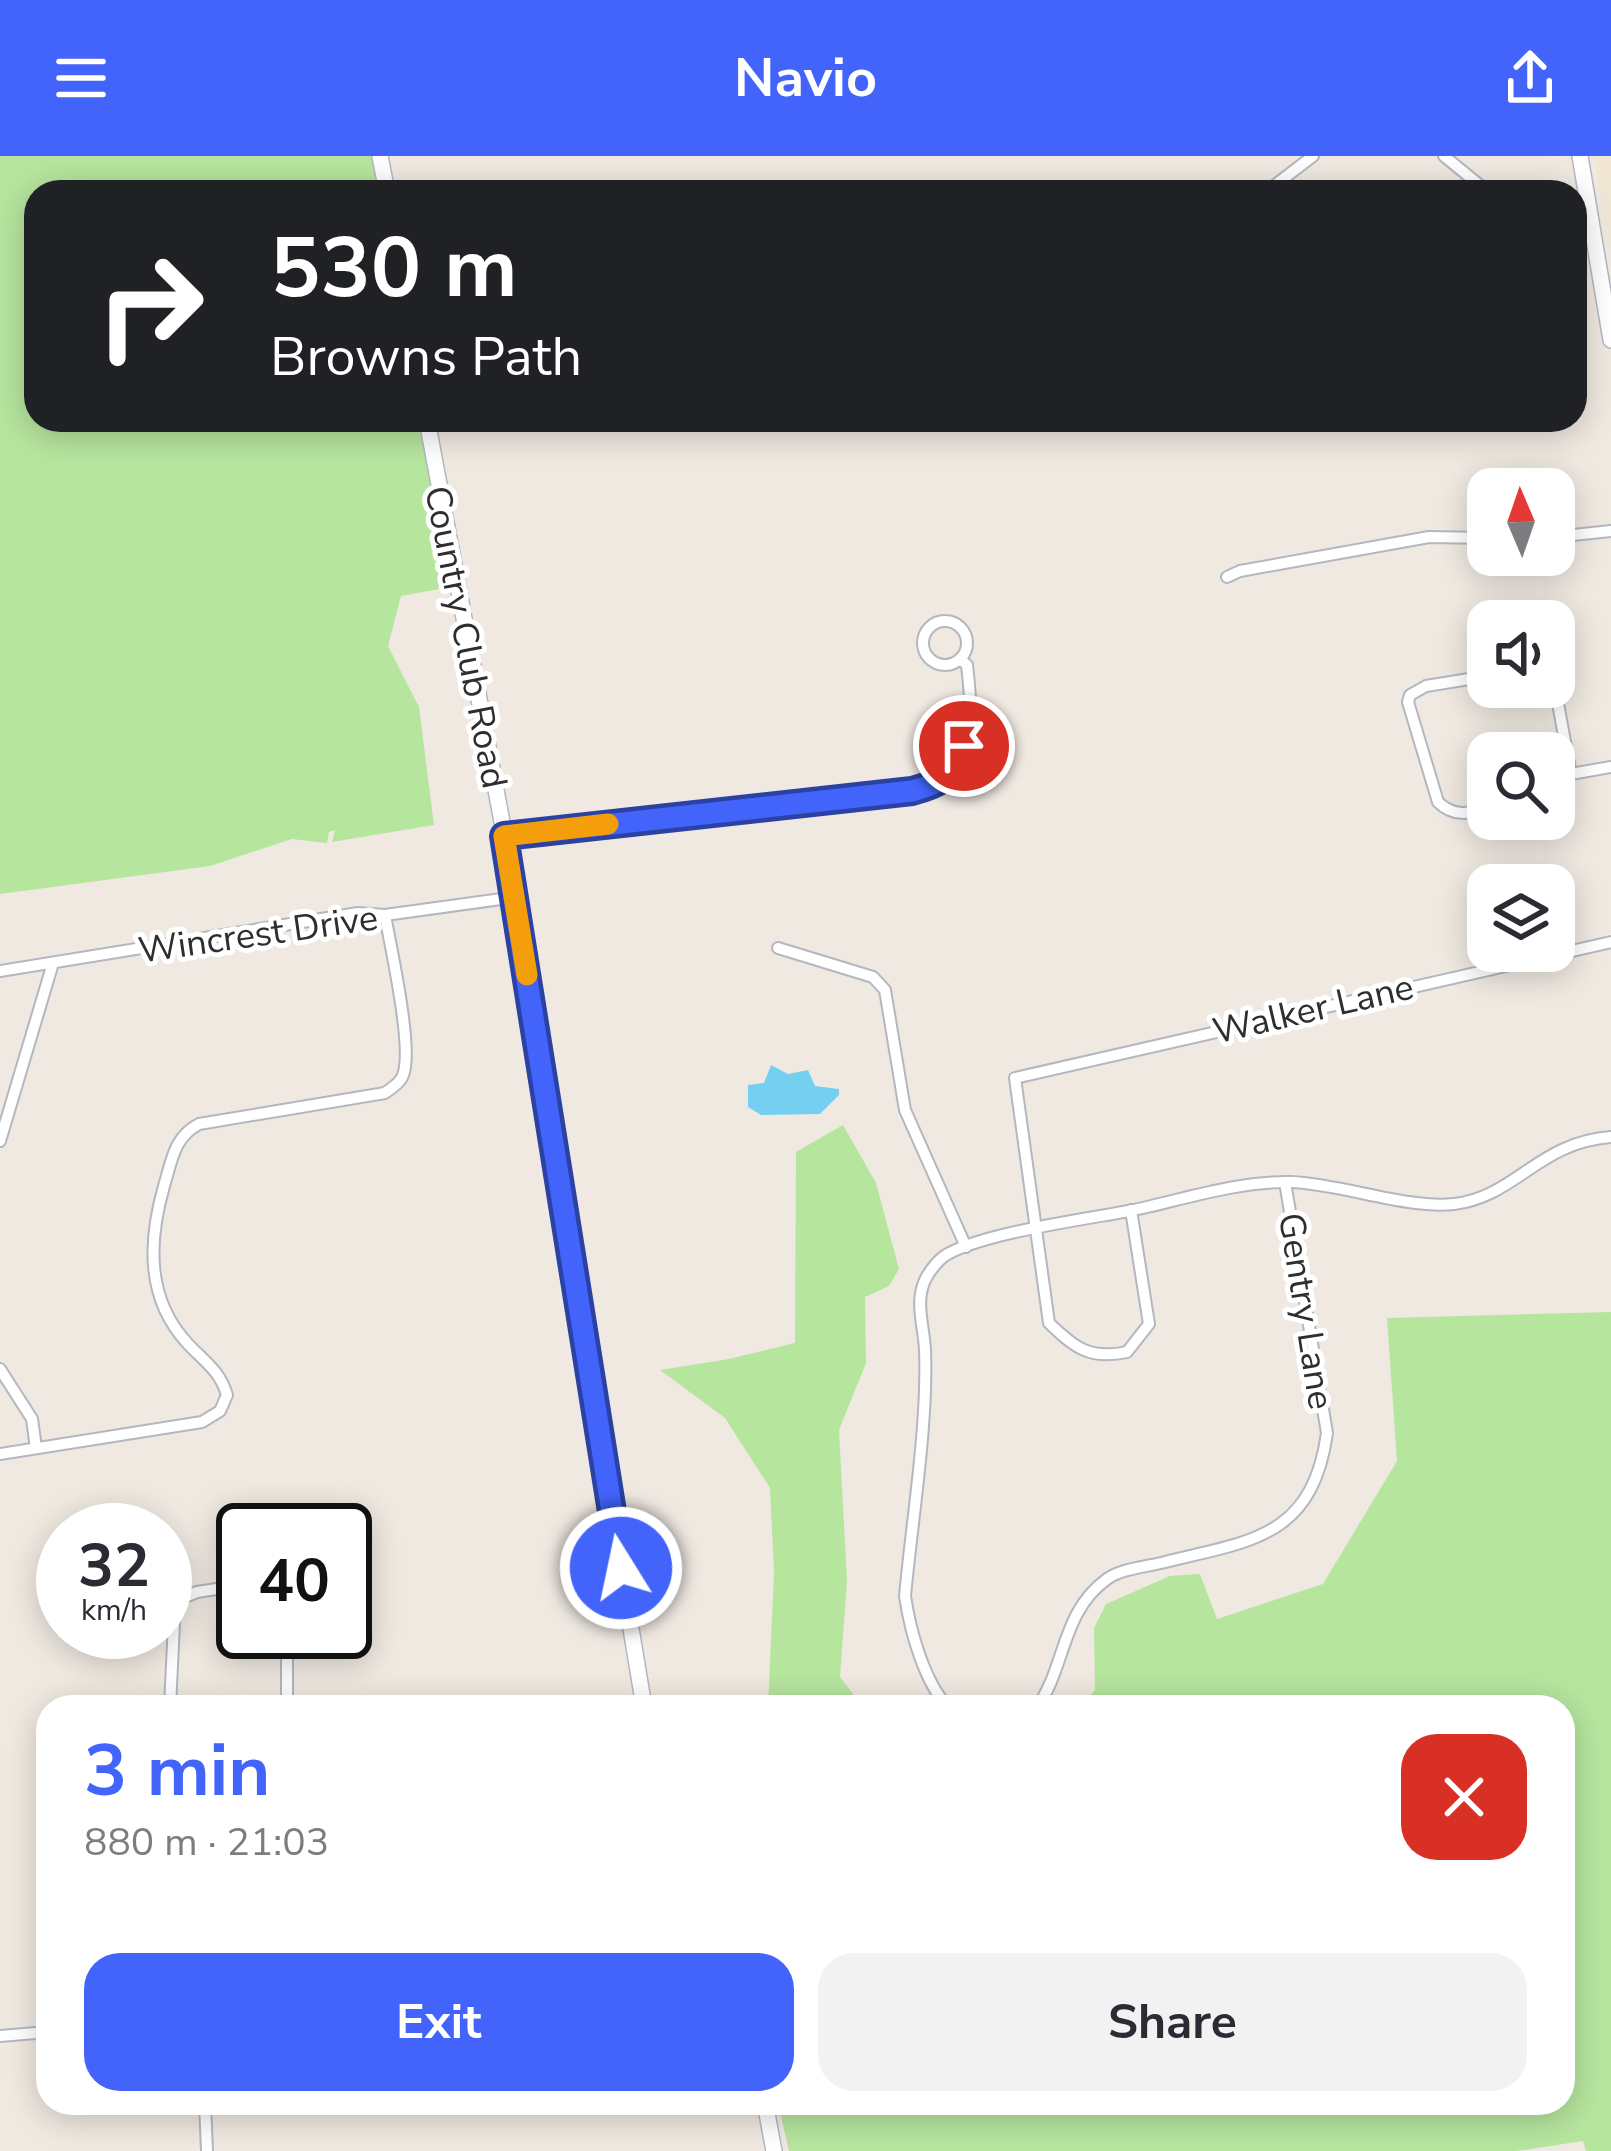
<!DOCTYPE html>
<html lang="en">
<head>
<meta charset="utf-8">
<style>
	body { margin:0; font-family:"Nunito Sans",sans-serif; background:#f2f2f3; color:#2b2b33; height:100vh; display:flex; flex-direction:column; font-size:45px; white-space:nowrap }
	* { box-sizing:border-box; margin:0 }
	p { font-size:39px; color:#7c7c81 }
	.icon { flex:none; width:66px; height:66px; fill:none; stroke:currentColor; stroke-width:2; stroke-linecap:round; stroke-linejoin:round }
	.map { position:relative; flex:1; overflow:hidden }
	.side { position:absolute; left:36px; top:1539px; width:1539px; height:420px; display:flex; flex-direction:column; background:#fff; border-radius:36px; box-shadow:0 6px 30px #0003 }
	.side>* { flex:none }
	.hud { position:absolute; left:24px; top:24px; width:1563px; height:252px; border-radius:36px; box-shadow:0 6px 30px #0003; background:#202124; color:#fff; overflow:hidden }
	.needle { width:78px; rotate:358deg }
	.fabs { position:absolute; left:1467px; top:312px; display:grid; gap:24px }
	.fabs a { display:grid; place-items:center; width:108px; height:108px; border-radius:24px; background:#fff; box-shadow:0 6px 30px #0003; font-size:60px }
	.speed { position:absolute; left:36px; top:1347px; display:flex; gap:24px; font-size:60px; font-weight:700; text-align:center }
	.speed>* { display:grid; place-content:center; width:156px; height:156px; border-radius:50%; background:#fff; box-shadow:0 6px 30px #0003; line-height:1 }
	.speed small { font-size:30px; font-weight:400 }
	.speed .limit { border:6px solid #111; border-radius:18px; background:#fff; color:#111 }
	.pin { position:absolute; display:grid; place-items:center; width:102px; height:102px; color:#fff; margin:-51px; border:6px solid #fff; border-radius:50%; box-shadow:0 3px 12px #0007 }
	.me { position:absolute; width:132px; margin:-66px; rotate:350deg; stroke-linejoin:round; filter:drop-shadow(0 0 9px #0008) }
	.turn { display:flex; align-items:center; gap:42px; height:252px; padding:0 48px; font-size:54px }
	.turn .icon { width:156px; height:156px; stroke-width:2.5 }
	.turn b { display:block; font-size:84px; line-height:102px }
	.round { display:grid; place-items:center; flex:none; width:126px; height:126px; border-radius:36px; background:#f2f2f3 }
	.overview { display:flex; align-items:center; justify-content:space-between; height:204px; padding:0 48px }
	h1 { font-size:72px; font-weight:700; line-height:90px; color:#4264fb }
	.cta { display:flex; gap:24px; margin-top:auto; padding:24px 48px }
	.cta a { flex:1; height:138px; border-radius:36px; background:#4264fb; color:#fff; font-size:48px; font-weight:700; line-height:138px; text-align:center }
	.cta a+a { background:#f2f2f3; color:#2b2b33 }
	header { display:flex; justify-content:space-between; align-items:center; height:156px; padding:0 48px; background:#4264fb; color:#fff; font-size:54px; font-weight:700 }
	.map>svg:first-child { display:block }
	.education { fill:#f0e6d1 }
	.green { fill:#b6e59e }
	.water { fill:#75cff0 }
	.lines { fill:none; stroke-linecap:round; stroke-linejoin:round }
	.street-casing { stroke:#b4b7c1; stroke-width:14 }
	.secondary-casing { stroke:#b4b7c1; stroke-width:18 }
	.street { stroke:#fff; stroke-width:10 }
	.secondary { stroke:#fff; stroke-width:15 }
	.route-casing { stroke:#2b41a3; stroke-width:30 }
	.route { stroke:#4264fb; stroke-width:21 }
	.slow { stroke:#f59e0b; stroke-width:21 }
	.labels { text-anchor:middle; stroke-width:10; stroke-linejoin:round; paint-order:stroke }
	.street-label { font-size:36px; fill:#2e2e2e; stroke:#fff }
</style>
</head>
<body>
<header><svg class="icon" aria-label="menu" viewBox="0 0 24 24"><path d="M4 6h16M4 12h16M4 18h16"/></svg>Navio<svg class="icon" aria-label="share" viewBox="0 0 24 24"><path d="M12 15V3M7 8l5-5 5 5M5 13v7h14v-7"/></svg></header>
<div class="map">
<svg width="1611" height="1995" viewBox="0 0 1611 1995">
	<rect width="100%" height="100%" fill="#efe9e1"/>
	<polygon class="education" points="1594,0 1611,0 1611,94"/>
	<g class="green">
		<polygon points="0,0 380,0 387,36 36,36 36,264 427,264 456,430 401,440 388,490 419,551 434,669 332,686 335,674 329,676 327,687 292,683 210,710 0,738"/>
		<polygon points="843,969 876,1027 899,1113 889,1130 865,1141 866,1207 839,1274 847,1425 840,1521 863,1551 768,1551 774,1416 770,1332 725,1262 660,1214 729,1203 795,1187 796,996"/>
		<polygon points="1611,1156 1611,1995 1586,1995 1583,1985 1517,1995 789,1995 778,1947 1563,1947 1563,1551 1080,1551 1095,1534 1094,1472 1106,1448 1170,1420 1200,1418 1217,1463 1323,1428 1397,1305 1387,1162"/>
	</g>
	<polygon class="water" points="771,909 788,918 808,914 815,930 839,933 839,939 820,958 761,959 748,951 748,929 764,927"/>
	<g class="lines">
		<g class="street-casing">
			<g id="street">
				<polyline points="1444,0 1488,36"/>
				<polyline points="1266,36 1313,0"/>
				<polyline points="1554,381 1611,375"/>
				<polyline points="1227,421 1240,415 1429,381 1488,382"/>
				<circle cx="945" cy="487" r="22"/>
				<path d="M1488,520L1426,530L1410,539L1408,546L1438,646C1453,661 1469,658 1488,652"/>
				<polyline points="1554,526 1571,618"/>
				<polyline points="1554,627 1571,618 1611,611"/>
				<path d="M504,679L912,635C921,633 933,631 941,627C979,607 971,544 967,509L960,503"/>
				<polyline points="778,792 873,821 885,834 905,954 966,1091"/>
				<polyline points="0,815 358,757 385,759 516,741"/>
				<polyline points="0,985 53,807"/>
				<path d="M1131,1054L1149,1168L1127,1196C1090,1204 1075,1192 1049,1167L1015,922L1611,786"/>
				<polyline points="0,1213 32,1263 36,1292"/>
				<path d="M0,1298L202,1266L220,1255L227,1239C220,1215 205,1206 188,1188C146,1143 148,1086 164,1030C172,1004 174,981 199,968L385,937C393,931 402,926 404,916C412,886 391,793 385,759"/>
				<polyline points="170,1551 175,1445 197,1436 243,1429"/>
				<polyline points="287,1551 287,1476"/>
				<path d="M948,1551C924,1526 910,1474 905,1440C912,1364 928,1269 925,1194C924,1170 914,1145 926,1122C930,1115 937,1106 943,1101C976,1078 1086,1063 1129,1055C1182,1044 1237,1025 1291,1026C1343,1028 1406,1053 1454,1048C1515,1041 1539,986 1611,981"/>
				<path d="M1037,1551C1066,1511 1061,1456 1107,1423C1121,1413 1144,1411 1161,1407C1248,1385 1312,1384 1327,1277L1285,1026"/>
				<polyline points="0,1880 48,1876"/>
				<polyline points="205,1947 207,1995"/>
			</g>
		</g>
		<g class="secondary-casing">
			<g id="secondary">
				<polyline points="380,0 387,36"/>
				<polyline points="1580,0 1611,184"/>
				<polyline points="427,264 516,741 561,1050 644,1551"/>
				<polyline points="765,1947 774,1995"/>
			</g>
		</g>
		<use href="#street" class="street"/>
		<use href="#secondary" class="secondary"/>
	</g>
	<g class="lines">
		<g class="route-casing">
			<path id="route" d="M621,1412L504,680L912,635C942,627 953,620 964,590"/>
		</g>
		<use href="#route" class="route"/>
		<polyline class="slow" points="527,819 504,680 608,668"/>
	</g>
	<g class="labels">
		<g class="street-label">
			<text transform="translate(467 481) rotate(79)" y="13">Country Club Road</text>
			<text transform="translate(258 777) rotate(-8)" y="13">Wincrest Drive</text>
			<text transform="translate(1313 852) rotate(-13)" y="13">Walker Lane</text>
			<text transform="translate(1307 1155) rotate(81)" y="13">Gentry Lane</text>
		</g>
	</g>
</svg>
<div class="fabs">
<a><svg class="needle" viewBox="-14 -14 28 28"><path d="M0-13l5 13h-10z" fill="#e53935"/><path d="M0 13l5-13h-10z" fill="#7c7c81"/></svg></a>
<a><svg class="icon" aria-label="sound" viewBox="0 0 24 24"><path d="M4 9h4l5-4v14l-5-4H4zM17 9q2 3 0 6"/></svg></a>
<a><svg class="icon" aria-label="search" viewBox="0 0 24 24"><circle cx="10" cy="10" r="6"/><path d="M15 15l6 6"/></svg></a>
<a><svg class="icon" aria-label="layers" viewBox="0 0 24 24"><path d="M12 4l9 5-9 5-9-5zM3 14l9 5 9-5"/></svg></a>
</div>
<div class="speed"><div>32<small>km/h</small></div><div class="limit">40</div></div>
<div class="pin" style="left:964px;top:590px;background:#d93025"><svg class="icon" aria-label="arrive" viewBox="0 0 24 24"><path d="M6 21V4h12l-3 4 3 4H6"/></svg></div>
<svg class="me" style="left:621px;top:1412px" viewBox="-20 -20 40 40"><circle r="17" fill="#4264fb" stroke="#fff" stroke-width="3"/><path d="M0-11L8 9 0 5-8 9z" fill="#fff"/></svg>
<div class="hud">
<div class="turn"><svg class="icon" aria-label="right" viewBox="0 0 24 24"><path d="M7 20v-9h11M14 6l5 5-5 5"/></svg><div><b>530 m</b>Browns Path</div></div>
</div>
<section class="side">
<div class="overview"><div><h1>3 min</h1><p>880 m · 21:03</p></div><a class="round" style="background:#d93025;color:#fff"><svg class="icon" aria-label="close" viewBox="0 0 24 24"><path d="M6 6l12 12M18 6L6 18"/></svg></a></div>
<div class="cta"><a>Exit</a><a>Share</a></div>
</section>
</div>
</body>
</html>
